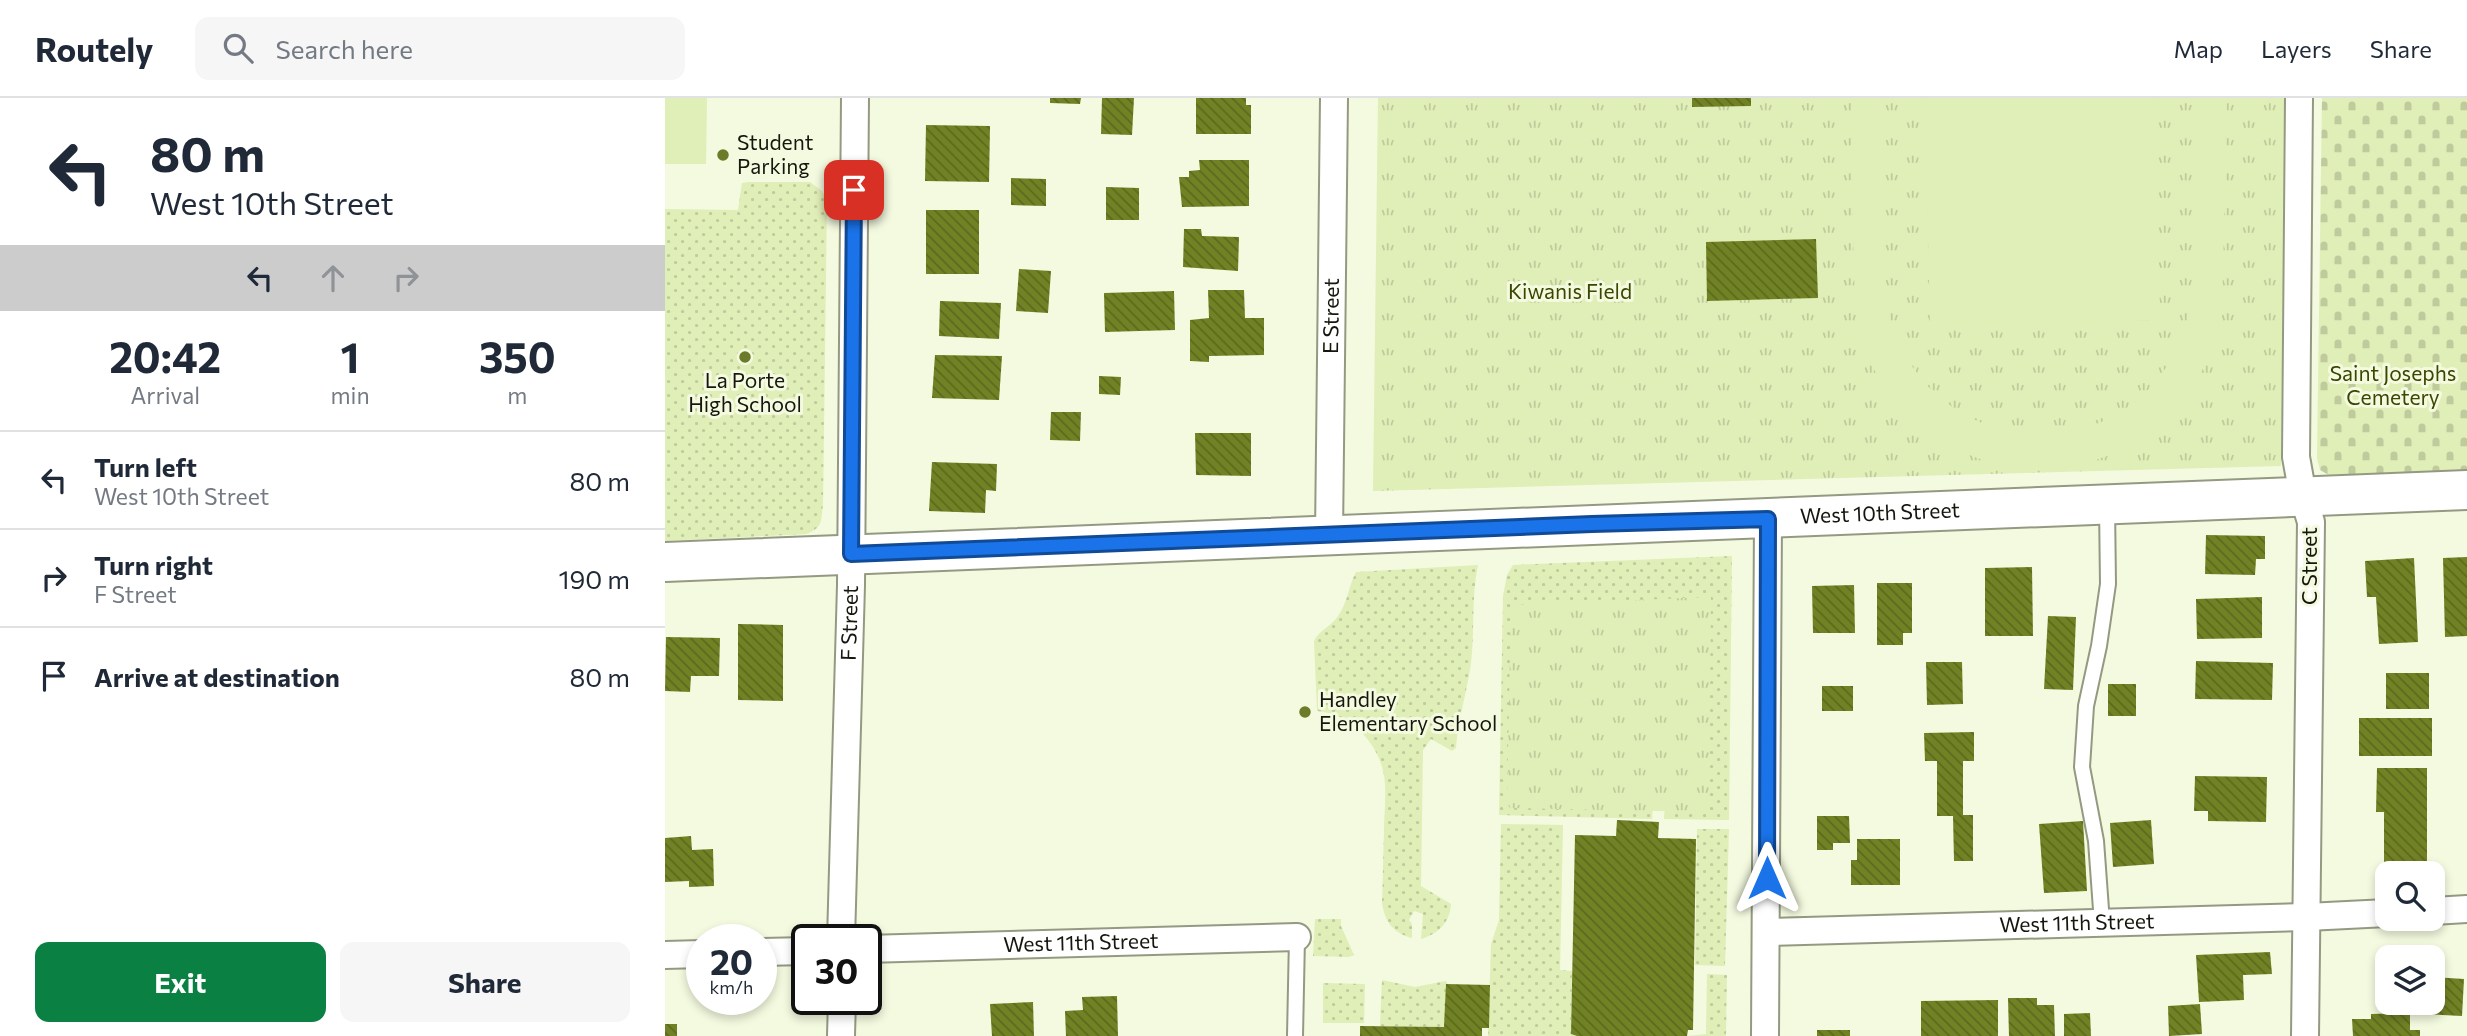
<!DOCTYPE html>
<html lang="en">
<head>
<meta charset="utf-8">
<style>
	body { margin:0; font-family:Commissioner,sans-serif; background:#f6f6f7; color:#1f2937; height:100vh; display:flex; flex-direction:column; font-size:26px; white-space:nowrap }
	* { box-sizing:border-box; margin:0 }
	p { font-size:23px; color:#747a83 }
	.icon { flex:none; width:38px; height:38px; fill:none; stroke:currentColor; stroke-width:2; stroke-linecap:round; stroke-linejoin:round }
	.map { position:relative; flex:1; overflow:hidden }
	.panel { display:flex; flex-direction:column; background:#fff; width:665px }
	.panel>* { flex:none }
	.hud { background:#fff; color:#1f2937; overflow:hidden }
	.fabs { position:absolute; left:1710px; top:763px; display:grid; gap:14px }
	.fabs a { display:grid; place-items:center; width:70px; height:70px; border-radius:14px; background:#fff; box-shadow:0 4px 10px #0003; font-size:35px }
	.speed { position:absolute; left:21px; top:826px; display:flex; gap:14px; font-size:35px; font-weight:700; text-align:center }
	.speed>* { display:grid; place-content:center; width:91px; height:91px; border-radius:50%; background:#fff; box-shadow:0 4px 10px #0003; line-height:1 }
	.speed small { font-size:18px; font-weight:400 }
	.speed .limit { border:4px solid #111; border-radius:10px; background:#fff; color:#111 }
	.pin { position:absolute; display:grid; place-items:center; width:60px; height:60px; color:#fff; margin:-30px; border-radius:14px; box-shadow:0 4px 10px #0006 }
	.me { position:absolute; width:77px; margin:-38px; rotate:0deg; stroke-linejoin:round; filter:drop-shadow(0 0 5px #0008) }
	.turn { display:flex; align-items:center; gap:24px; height:147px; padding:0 35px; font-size:32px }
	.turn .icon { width:91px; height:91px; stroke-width:2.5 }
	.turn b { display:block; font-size:49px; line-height:60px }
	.lanes { display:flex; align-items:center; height:66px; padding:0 35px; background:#0003; justify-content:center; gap:35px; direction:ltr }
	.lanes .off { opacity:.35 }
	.eta { display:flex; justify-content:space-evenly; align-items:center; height:119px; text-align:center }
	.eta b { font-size:42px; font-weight:700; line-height:49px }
	.cta { display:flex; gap:14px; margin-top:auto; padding:14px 35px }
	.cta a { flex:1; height:80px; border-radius:14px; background:#0b8043; color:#fff; font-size:28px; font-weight:700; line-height:80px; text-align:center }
	.cta a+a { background:#f6f6f7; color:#1f2937 }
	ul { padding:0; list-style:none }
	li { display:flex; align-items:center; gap:21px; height:98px; padding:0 35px; border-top:2px solid #e0e1e3 }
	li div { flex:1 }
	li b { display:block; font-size:26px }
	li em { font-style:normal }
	header { display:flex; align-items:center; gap:42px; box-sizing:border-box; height:98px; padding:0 35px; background:#fff; border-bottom:2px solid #e0e1e3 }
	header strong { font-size:33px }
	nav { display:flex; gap:38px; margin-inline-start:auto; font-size:24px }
	.search { width:490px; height:63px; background:#f6f6f7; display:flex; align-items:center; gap:18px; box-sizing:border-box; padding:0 24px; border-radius:14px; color:#747a83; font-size:26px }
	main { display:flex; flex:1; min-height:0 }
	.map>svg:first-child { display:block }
	.grass { fill:url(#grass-dots) }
	.cemetery { fill:url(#cemetery-stones) }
	.park { fill:url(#park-tufts) }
	.pitch { fill:#e0eeb7 }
	.building { fill:url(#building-back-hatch) }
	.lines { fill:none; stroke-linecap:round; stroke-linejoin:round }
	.lane-casing { stroke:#949a82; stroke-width:18 }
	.street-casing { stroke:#949a82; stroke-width:30 }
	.secondary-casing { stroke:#949a82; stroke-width:42 }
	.lane { stroke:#fff; stroke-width:14 }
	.street { stroke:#fff; stroke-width:26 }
	.secondary { stroke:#fff; stroke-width:38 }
	.route-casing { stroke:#114b97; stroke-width:18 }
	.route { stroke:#1a73e8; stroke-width:12 }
	.poi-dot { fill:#6b7b29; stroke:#f3fadf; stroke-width:2.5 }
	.labels { text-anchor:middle; stroke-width:6; stroke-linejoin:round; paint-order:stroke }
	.poi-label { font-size:21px; fill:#15170e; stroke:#f3fadf; text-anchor:start }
	.park-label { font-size:21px; fill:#3b4600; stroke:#f3fadf }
	.street-label { font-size:21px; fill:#15170e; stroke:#f3fadf }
</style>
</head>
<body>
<header>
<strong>Routely</strong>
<div class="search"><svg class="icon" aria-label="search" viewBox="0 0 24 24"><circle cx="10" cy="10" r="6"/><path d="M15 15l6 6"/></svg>Search here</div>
<nav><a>Map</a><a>Layers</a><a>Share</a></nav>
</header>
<main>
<section class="panel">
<div class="hud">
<div class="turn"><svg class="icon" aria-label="left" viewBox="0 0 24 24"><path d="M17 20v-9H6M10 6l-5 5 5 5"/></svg><div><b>80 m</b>West 10th Street</div></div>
<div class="lanes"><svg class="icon" aria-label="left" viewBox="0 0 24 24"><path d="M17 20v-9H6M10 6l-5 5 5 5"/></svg><svg class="icon off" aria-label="ahead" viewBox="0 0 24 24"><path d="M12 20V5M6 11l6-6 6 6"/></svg><svg class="icon off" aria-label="right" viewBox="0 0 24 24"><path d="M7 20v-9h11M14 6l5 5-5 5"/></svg></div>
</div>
<div class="eta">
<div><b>20:42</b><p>Arrival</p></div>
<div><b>1</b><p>min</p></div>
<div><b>350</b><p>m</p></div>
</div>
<ul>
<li><svg class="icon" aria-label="left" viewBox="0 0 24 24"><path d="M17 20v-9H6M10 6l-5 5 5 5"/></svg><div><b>Turn left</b><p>West 10th Street</p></div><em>80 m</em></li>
<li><svg class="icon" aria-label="right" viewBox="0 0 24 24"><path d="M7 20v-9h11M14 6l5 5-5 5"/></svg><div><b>Turn right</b><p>F Street</p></div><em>190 m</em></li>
<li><svg class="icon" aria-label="arrive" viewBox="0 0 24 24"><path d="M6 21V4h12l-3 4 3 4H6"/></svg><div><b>Arrive at destination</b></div><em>80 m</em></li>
</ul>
<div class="cta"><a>Exit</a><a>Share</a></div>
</section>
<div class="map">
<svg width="1802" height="938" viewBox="0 0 1802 938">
	<defs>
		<pattern id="grass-dots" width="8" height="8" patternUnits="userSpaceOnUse" patternTransform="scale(1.75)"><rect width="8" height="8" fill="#e0eeb7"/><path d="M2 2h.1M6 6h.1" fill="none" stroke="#bfcb9c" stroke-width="1.8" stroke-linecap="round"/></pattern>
		<pattern id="cemetery-stones" width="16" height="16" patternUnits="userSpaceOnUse" patternTransform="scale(1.75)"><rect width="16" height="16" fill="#e0eeb7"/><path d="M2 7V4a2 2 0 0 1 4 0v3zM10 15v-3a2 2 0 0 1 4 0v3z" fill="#bfcb9c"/></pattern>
		<pattern id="park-tufts" width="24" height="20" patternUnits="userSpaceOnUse" patternTransform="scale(1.75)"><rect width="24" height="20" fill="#e0eeb7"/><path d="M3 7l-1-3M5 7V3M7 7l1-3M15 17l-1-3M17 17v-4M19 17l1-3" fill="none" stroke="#bfcb9c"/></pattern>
		<pattern id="building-back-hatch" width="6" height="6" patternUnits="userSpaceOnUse" patternTransform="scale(1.75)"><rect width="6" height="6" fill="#718225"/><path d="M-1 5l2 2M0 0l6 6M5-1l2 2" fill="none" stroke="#5c691e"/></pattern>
	</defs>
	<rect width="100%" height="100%" fill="#f3fadf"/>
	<g class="grass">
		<path d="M84,84H145L157,93L162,102L158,406C156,423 158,430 141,436L0,443V111L73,112L77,85Z"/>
		<polygon points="1067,458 1064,722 999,721 1001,691 989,691 987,721 834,717 838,498 842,477 848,467"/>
		<path d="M813,467C806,500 810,532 806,565C802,594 793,621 791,650L787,653L766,641L758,652L756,788L786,806C785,825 773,836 756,841L758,816L749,813L744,822L747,826V840C728,835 720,824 717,805C718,782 718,758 719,735C719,719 721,702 720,686C718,649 688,616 652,613L649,543C654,532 666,529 673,518C683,504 683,489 691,474Z"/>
		<polygon points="836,726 898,727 895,872 907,873 906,936 912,938 823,938 826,846 834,822"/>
		<polygon points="1032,731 1064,731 1060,868 1030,867"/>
		<polygon points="650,821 676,821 676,828 689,857 684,859 648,858"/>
		<polygon points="1042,876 1062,877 1061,938 1022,938 1041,936"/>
		<polygon points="717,882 750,889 781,883 783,887 783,929 715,928"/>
		<polygon points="658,885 700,886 699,925 658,925"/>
	</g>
	<polygon class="cemetery" points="1657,0 1802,0 1802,374 1669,380 1655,372 1652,360"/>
	<g class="park">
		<polygon points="713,0 1620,0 1616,368 708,393"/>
		<polygon points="1046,499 1044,704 1040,714 845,710 842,705 846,507"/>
	</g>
	<g class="pitch">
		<polygon points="0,0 42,0 41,66 0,66"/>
		<path d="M1186,0H1218C1219,46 1219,92 1220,138C1221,171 1218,207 1231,238C1285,370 1471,370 1519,233C1529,203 1527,169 1527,138C1528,92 1529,46 1530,0H1562L1557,217C1549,249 1538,277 1518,303C1440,401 1279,390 1215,282C1186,233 1189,177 1188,122C1187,81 1186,41 1186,0Z"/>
		<polygon points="1260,0 1491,0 1495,222 1265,227"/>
	</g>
	<g class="building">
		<polygon points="385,0 416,0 415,6 385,5"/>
		<polygon points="437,0 469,0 467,37 436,36"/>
		<polygon points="531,0 581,0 581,7 586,7 586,36 531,36"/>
		<polygon points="1027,0 1086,0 1086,8 1027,9"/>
		<polygon points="261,27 325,28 324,84 260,83"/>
		<polygon points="534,62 584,62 584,108 517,109 514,79 524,79 524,73 535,72"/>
		<polygon points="346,80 381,81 381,108 346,107"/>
		<polygon points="441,89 474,90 474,122 441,122"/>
		<rect x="261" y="112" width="53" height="64"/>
		<polygon points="519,131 536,131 537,138 574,139 573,173 518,169"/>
		<polygon points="1151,141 1153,200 1042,203 1041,144"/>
		<polygon points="354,171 386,173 383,215 351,213"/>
		<polygon points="543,192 579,192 580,220 599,220 599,257 544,258 544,264 525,263 525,222 544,220"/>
		<polygon points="509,193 510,232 440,234 439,195"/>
		<polygon points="275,203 336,205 334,241 274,238"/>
		<polygon points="270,257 337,258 334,302 267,300"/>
		<polygon points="434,278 456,279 455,297 434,296"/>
		<polygon points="386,314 416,314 415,343 385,342"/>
		<polygon points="530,335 586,335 586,378 531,377"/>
		<polygon points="267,364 332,366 331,393 321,392 320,415 264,413"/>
		<polygon points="1541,437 1600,438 1600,461 1591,461 1590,477 1540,476"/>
		<polygon points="1802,459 1802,538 1780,539 1778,460"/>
		<polygon points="1749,460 1753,544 1714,546 1711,499 1702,499 1700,463"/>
		<polygon points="1367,469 1368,538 1320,538 1320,470"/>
		<polygon points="1212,485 1247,485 1247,535 1238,535 1238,547 1212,547"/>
		<polygon points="1189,487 1190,535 1148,535 1147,488"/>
		<polygon points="1597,499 1597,540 1532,541 1531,501"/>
		<polygon points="1383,518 1411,519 1408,592 1379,591"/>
		<polygon points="73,526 118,527 118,603 73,602"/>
		<polygon points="1,539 55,540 54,578 26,578 25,594 0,593"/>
		<polygon points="1531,563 1608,565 1607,602 1530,601"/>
		<polygon points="1261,564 1297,564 1298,606 1262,607"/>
		<rect x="1721" y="575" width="43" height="36"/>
		<rect x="1443" y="586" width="28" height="32"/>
		<rect x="1157" y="588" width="31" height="25"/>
		<rect x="1694" y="620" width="73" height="38"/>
		<polygon points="1309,634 1309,663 1298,663 1298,717 1308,717 1308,763 1289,763 1288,718 1272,718 1272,663 1260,663 1259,635"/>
		<polygon points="1712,670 1762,670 1762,774 1719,773 1719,714 1711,714"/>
		<polygon points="1530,678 1602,679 1601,724 1543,723 1543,713 1529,713"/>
		<polygon points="1152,718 1184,718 1185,745 1168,745 1168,752 1152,752"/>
		<polygon points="952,722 994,724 993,740 1031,741 1028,932 1023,932 1022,938 912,938 906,936 910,737 951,738"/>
		<polygon points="1486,722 1489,766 1448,769 1445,725"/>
		<polygon points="1418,723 1422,793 1379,795 1374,726"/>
		<polygon points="26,738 27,752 48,751 49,788 24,789 24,783 0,784 0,740"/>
		<polygon points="1192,741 1235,741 1235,787 1186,787 1186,762 1192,762"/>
		<polygon points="1605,854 1607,876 1578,877 1579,902 1534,904 1531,857"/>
		<polygon points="1768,879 1799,881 1797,918 1758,916 1758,905 1768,905"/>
		<polygon points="781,886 825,887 824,930 817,930 817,938 695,938 695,928 779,929"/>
		<polygon points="452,898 453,938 401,938 400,913 418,912 417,899"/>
		<polygon points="1343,900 1372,900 1372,907 1389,907 1390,938 1344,938"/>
		<polygon points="1333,902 1333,938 1256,938 1256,903"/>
		<polygon points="368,904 369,938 327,938 325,906"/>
		<polygon points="1535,906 1537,936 1504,938 1503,908"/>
		<polygon points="1425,915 1426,938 1399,938 1399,916"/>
		<polygon points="1745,915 1745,932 1755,932 1755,938 1688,938 1687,921 1706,921 1706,916"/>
		<rect x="0" y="926" width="12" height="12"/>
		<rect x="1152" y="932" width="33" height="6"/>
	</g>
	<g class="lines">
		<g class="lane-casing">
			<g id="lane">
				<polyline points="1437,825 1431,743 1417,669 1421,608 1434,548 1443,486 1442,407"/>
				<polyline points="630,938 632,839"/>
			</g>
		</g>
		<g class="street-casing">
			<g id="street">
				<polyline points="1634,0 1631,359 1638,398 1646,424 1640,938"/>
				<path id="s1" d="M664,437L669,0"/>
				<polyline points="1768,813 1802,811"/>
				<path id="s2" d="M1102,834L1642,819L1722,815"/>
				<path id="s3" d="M176,842L186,487L190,0"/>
				<path id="s4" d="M201,851L632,839"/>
				<polyline points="96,854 142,853"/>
				<polyline points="0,857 37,856"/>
				<polyline points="176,938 177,901"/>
				<polyline points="1100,938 1103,421"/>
			</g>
		</g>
		<g class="secondary-casing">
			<g id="secondary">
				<path id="s5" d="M0,464L1802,392"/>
			</g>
		</g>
		<use href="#lane" class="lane"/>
		<use href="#street" class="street"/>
		<use href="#secondary" class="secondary"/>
	</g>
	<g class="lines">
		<g class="route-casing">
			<polyline id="route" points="189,92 186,456 927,426 1103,421 1102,780"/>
		</g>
		<use href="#route" class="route"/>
	</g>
	<g class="poi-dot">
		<circle cx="58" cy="57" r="7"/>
		<circle cx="80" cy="259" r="7"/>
		<circle cx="640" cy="614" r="7"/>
	</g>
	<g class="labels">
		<g class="poi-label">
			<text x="72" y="52">Student<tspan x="72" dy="24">Parking</tspan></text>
			<text x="80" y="290" text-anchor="middle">La Porte<tspan x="80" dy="24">High School</tspan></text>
			<text x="654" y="609">Handley<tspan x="654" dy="24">Elementary School</tspan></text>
		</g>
		<g class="park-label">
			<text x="905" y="201">Kiwanis Field</text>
			<text x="1728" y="283">Saint Josephs<tspan x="1728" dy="24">Cemetery</tspan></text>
		</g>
		<g class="street-label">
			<text dy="7" stroke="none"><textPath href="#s1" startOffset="219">E Street</textPath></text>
			<text dy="7" stroke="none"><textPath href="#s5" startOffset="1216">West 10th Street</textPath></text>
			<text transform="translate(1645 468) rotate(-90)" y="7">C Street</text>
			<text dy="7" stroke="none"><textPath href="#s3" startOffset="317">F Street</textPath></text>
			<text dy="7" stroke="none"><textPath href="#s2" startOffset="310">West 11th Street</textPath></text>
			<text dy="7" stroke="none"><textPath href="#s4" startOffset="215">West 11th Street</textPath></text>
		</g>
	</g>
</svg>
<div class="fabs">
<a><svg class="icon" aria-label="search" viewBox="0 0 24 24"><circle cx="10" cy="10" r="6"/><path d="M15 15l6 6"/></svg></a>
<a><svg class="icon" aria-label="layers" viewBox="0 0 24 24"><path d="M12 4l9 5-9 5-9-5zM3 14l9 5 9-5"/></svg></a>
</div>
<div class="speed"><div>20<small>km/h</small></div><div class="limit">30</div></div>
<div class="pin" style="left:189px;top:92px;background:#d93025"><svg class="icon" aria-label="arrive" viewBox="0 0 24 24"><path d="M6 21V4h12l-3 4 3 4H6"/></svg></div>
<svg class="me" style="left:1102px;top:780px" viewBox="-20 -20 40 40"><path d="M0-17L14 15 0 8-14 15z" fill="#1a73e8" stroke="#fff" stroke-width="4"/></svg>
</div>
</main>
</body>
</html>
